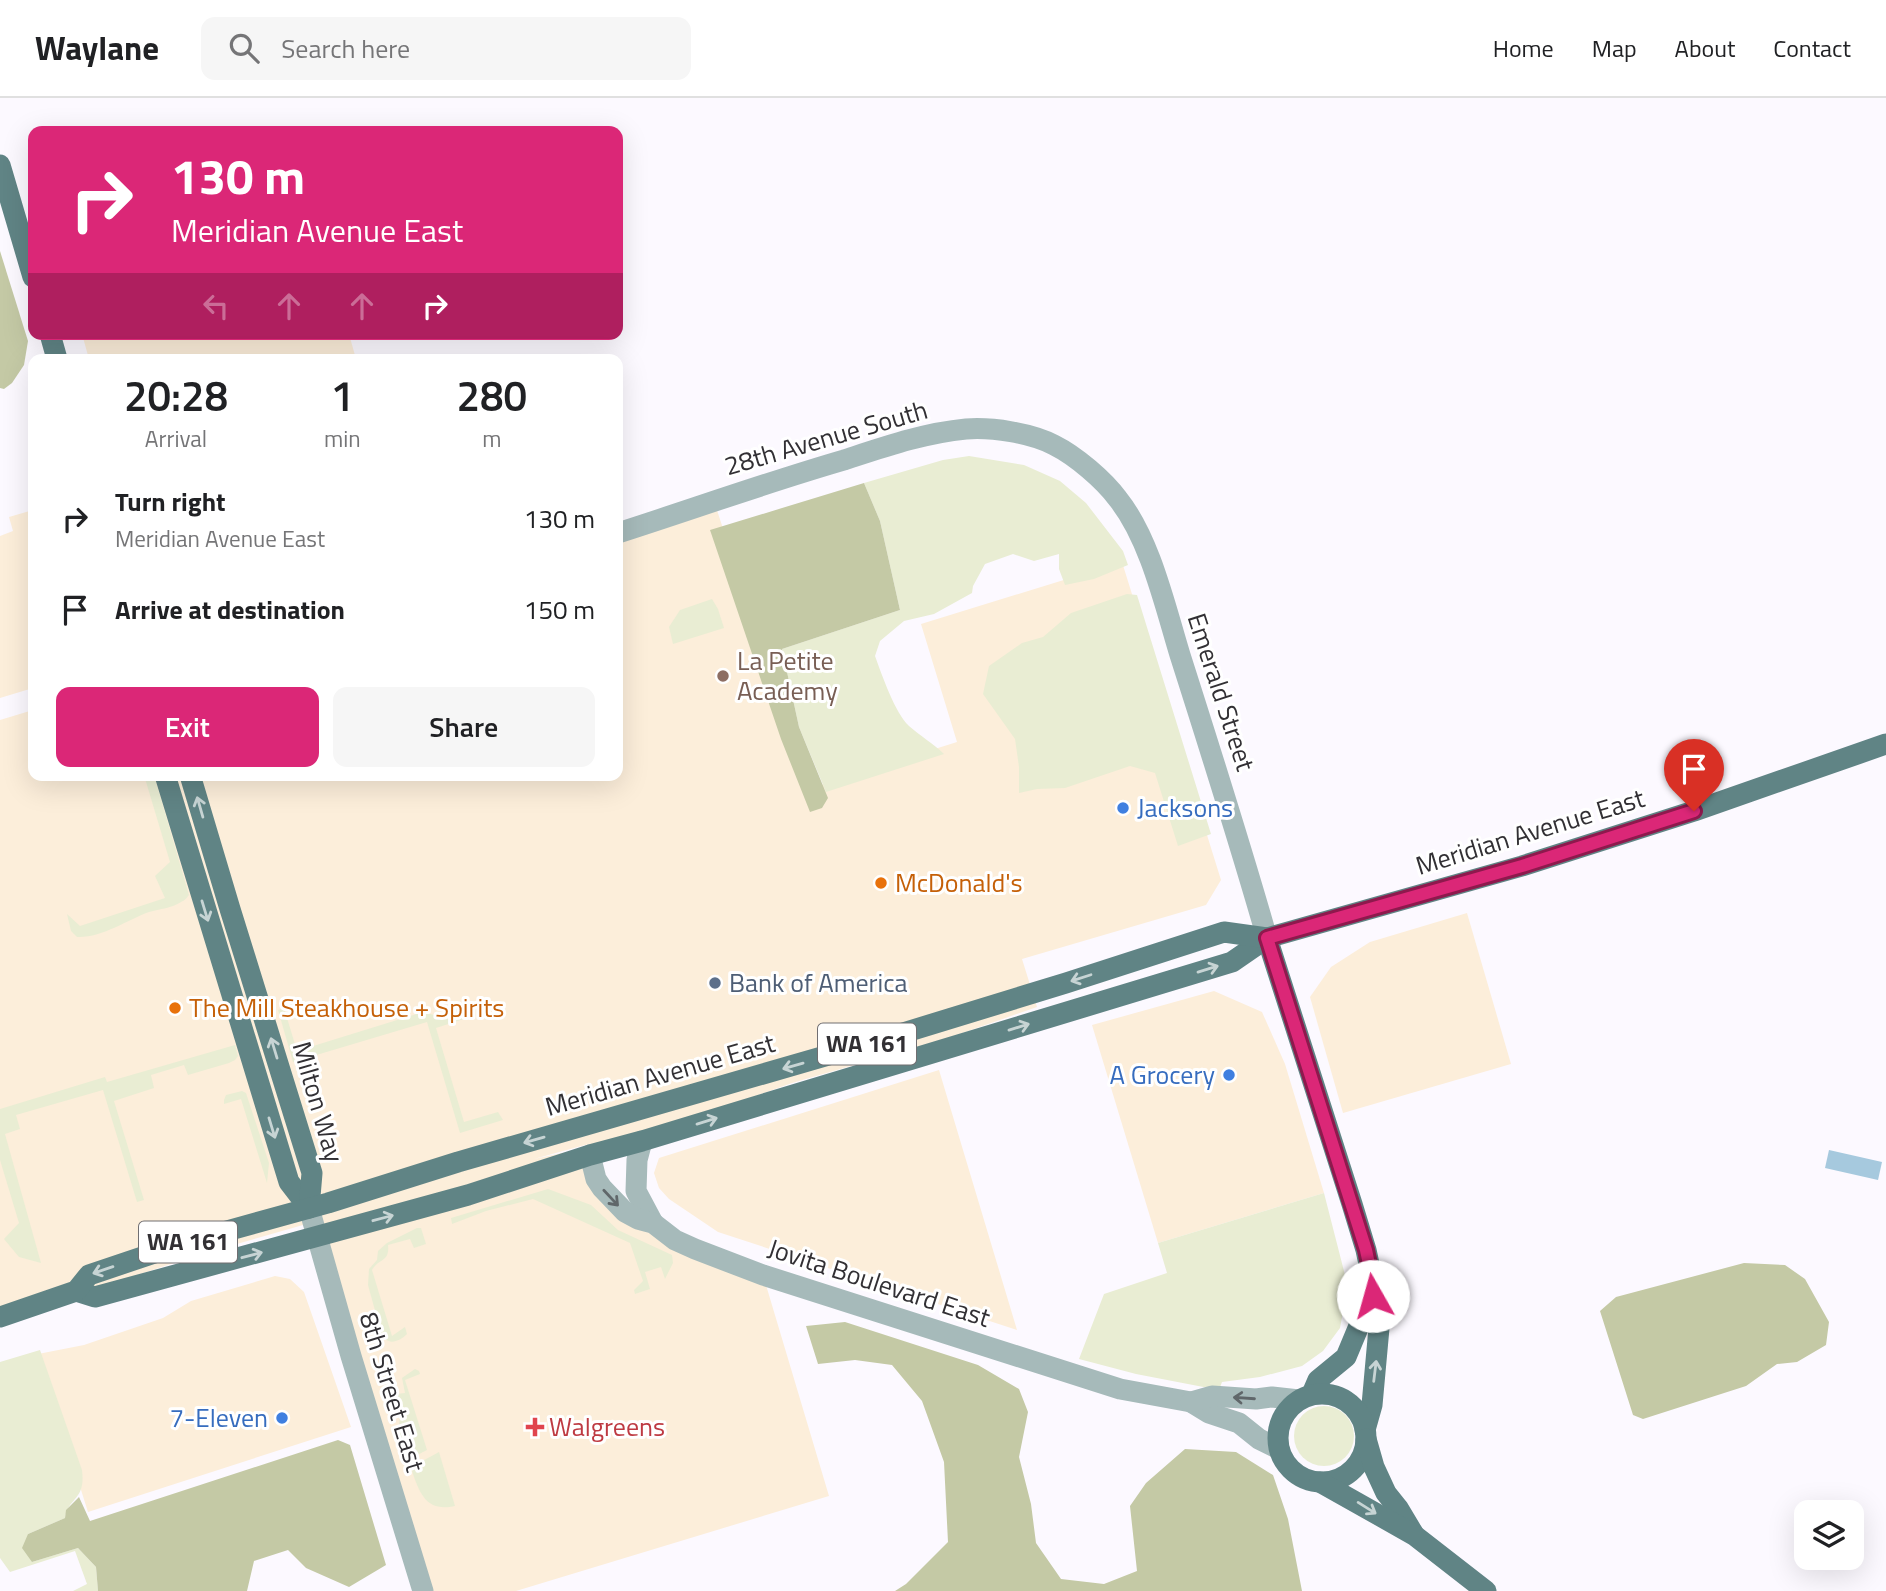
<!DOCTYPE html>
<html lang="en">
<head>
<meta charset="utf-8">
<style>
	body { margin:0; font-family:"Titillium Web",sans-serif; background:#f6f6f6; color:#202124; height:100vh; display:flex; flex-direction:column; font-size:26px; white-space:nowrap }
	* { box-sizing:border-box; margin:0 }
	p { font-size:23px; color:#757577 }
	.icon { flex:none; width:38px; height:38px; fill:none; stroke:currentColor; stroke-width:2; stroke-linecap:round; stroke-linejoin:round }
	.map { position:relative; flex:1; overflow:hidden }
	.details { position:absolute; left:28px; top:256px; width:595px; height:427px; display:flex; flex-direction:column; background:#fff; border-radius:14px; box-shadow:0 7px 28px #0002 }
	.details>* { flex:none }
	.banner { position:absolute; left:28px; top:28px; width:595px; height:214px; border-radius:14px; box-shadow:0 7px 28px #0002; background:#db2777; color:#fff; overflow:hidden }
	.tools { position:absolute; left:1794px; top:1402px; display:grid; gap:14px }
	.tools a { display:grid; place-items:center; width:70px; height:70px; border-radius:14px; background:#fff; box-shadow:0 7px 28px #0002; font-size:35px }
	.pin { position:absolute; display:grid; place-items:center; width:60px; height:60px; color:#fff; margin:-72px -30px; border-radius:50% 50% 50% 0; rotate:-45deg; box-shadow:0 0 7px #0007 }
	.pin .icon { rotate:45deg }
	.me { position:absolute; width:77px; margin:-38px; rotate:353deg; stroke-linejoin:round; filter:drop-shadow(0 0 5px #0008) }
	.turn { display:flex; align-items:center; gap:24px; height:147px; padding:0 28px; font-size:32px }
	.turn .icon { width:91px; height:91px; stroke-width:2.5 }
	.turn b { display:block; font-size:49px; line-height:60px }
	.lanes { display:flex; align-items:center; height:66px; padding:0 28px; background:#0003; justify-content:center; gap:35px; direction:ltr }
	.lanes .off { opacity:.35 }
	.eta { display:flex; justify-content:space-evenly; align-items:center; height:119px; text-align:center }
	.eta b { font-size:42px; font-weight:600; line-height:49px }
	.button { display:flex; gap:14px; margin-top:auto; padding:14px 28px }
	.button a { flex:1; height:80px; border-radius:14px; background:#db2777; color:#fff; font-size:28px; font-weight:600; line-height:80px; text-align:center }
	.button a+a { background:#f6f6f6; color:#202124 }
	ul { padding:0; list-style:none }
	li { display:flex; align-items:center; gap:21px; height:91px; padding:0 28px }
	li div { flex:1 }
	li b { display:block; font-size:26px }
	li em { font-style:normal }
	header { display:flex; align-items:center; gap:42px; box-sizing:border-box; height:98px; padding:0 35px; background:#fff; border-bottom:2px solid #e0e0e0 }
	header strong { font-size:33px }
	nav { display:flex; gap:38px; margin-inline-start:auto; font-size:24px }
	.search { width:490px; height:63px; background:#f6f6f6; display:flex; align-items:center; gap:18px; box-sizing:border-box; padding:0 24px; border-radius:14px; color:#757577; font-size:26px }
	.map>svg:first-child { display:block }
	.commercial { fill:#fceeda }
	.green { fill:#e9edd3 }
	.forest { fill:#c4c9a5 }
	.water { fill:#a6c9de }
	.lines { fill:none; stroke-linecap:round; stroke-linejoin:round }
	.minor { stroke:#a6baba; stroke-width:21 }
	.major { stroke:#608485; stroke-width:21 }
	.oneway { stroke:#c7d4d4 }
	.oneway2 { stroke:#60676a }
	.route-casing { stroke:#8e194d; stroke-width:18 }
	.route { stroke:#db2777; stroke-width:12 }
	.education-dot { fill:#8d6e63; stroke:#fff; stroke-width:2.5 }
	.shop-dot { fill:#3f7fe0; stroke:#fff; stroke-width:2.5 }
	.food-dot { fill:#e8710a; stroke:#fff; stroke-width:2.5 }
	.service-dot { fill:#5c6f8a; stroke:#fff; stroke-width:2.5 }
	.health-dot { fill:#e0444e; stroke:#fff; stroke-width:2.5 }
	.labels { text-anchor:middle; stroke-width:6; stroke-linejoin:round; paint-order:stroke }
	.shield { fill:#fff; stroke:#706e71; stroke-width:2 }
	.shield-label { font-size:24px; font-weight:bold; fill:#323034 }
	.street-label { font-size:26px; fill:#323034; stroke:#fff }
	.education-label { font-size:26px; fill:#785e54; stroke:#fff; text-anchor:start }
	.shop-label { font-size:26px; fill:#366cbe; stroke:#fff; text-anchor:end }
	.food-label { font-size:26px; fill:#c56008; stroke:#fff; text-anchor:start }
	.service-label { font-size:26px; fill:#4e5e75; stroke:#fff; text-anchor:start }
	.health-label { font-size:26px; fill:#be3a42; stroke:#fff; text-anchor:start }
</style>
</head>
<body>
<header>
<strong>Waylane</strong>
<div class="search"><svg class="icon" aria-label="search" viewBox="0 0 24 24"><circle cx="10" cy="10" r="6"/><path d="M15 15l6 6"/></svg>Search here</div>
<nav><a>Home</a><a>Map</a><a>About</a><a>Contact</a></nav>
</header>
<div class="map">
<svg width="1886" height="1493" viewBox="0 0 1886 1493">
	<rect width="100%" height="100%" fill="#fcf9ff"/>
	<g class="commercial">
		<polygon points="82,236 349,236 356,261 89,261"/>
		<polygon points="714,403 808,691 957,644 921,526 1122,464 1221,782 1206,807 1022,861 1037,909 948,940 792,985 640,1039 585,1047 534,1061 585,1050 612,1102 763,1177 829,1398 516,1493 423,1493 310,1125 195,1158 77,1197 0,1219 0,622 33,612 33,677 618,677 618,435"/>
		<polygon points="33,412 33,590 0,600 0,438 13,433 9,419"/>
		<polygon points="1467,815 1511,966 1343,1015 1310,899 1331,869 1370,844"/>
		<polygon points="1214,893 1262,914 1285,966 1324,1095 1158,1145 1092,927"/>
		<polygon points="939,972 1017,1232 718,1134 669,1101 659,1090 654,1075 659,1060"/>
		<polygon points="275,1178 290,1181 304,1194 351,1329 88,1414 38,1256 84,1247 163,1220 191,1203"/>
	</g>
	<g class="green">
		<path d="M969,358L1024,367L1060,383L1086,405L1123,453L1128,467L1094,481L1065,487L1059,471V456L1034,463L1013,456L985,466L973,488L972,495L934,516L904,523L880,543L875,558C882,577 895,615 909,628C920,638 933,645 944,656L826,694L799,629L782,551L900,512L880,423L864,385L943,362Z"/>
		<polygon points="1127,496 1137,497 1211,736 1178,748 1155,675 1130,668 1065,690 1037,691 1019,695 1019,669 1015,641 983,596 989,568 1022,545 1043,539 1071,515"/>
		<polygon points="712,501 718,511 724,530 673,546 669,529 680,512"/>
		<path d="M144,677H154L189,797C186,801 185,802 181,804C172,810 160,811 149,814C127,822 102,840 77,839L71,833L67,816L80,828L165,800L155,778L170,764Z"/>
		<polygon points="284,910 297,953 423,914 453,922 470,917 470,919 436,930 464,1024 498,1014 503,1022 460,1035 427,924 293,964 278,912"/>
		<polygon points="235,947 238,958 235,962 229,965 188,977 184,967 151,977 154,990 114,1003 144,1102 137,1104 103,992 16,1017 20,1031 5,1036 41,1165 19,1159 4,1141 19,1125 0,1062 0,1011 105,979 107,984"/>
		<polygon points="242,993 246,995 269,1065 267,1085 241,1001 224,1006 224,1002 226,997"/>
		<polygon points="548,1091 591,1107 618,1132 672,1157 673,1165 665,1181 661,1169 645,1174 650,1191 635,1196 634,1192 643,1183 630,1145 533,1101 486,1113 452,1126 451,1120"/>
		<polygon points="1324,1095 1345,1177 1345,1203 1340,1230 1323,1253 1302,1268 1260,1279 1222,1284 1219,1292 1136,1276 1079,1261 1104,1196 1167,1175 1158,1145"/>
		<path d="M417,1130H421L426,1146L414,1150L410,1141L388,1147C390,1164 379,1160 372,1172L392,1238L405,1229L407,1236C400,1243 389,1248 382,1238L368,1187L369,1171L377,1162L378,1153L387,1145Z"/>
		<path d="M40,1252L82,1372C86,1403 68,1399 65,1420L28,1436L32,1464L78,1450L96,1469L98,1493H73L87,1486L75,1453L10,1474L0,1460V1264Z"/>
		<path d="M415,1271L419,1273L420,1276L405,1282L427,1352C414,1358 409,1363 407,1377L397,1343L400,1319L396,1296L405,1295L402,1280Z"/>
		<circle cx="1324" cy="1338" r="30"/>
		<path d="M439,1354L455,1408C427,1414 420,1397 412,1373L417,1366Z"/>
	</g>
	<g class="forest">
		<polygon points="0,153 28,243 24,267 12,285 4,291 0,290"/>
		<polygon points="864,385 880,423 900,512 782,551 799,629 828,700 822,710 810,714 781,641 710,432"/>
		<polygon points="1744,1165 1785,1167 1805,1181 1829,1224 1826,1247 1797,1264 1777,1266 1746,1288 1643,1321 1633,1317 1600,1213 1616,1199"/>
		<polygon points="845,1224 978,1267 1019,1291 1028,1314 1019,1359 1031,1406 1036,1445 1061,1481 1104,1486 1137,1473 1130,1408 1146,1385 1185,1351 1236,1354 1273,1377 1288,1421 1302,1493 895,1493 906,1486 948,1444 944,1364 922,1303 892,1267 855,1262 818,1266 806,1228"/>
		<polygon points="338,1342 350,1347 386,1467 349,1489 306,1470 288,1452 254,1463 247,1493 98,1493 96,1469 78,1450 32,1464 22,1450 28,1436 65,1420 66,1412 79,1399 90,1423"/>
	</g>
	<polygon class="water" points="1829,1052 1882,1064 1878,1082 1825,1070"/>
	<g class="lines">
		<g class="minor">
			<path d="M618,435C693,411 768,384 844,362C884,349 924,335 966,331C992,329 1031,335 1054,347C1076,358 1104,382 1118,401C1150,441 1165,508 1180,557C1210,651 1240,745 1267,840"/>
			<polyline points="642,1043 637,1062 636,1093 653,1125"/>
			<polyline points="590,1057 596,1081 602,1090 625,1114 638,1121 653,1125 675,1142 695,1151 763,1177 1120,1291 1191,1304 1209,1315 1239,1325 1259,1341 1279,1351"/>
			<polyline points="309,1110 351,1258 423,1493"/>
			<polyline points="1191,1304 1212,1298 1256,1301 1272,1299 1299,1302"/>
		</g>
		<g class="major">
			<polyline points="0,67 33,179"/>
			<polyline points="50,236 57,261"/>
			<polyline points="165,677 289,1084 309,1110"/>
			<polyline points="190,677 230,811 312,1075 309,1110"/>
			<polyline points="1267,840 1352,1106 1366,1152 1372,1180 1373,1198 1379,1230 1372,1307 1365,1332"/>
			<polyline points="76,1193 95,1199 468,1097 590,1057 642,1043 1232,864 1267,840 1522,768 1694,713 1886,646"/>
			<polyline points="0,1219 76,1193 89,1177 187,1144 328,1105 458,1064 877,943 1066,885 1224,834 1267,840"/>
			<polyline points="1312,1296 1318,1282 1346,1259 1361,1223 1376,1213"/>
			<circle cx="1322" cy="1340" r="44"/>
			<polyline points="1366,1341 1374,1369 1386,1395 1398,1410 1413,1435"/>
			<polyline points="1320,1384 1414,1437 1486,1493"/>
		</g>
	</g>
	<defs><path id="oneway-shaft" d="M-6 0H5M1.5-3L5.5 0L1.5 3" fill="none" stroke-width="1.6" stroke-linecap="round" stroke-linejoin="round" transform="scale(1.75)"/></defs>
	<g class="oneway">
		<use href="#oneway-shaft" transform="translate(200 709) rotate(-106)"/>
		<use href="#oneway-shaft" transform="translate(205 813) rotate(73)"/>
		<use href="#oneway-shaft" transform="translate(1208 871) rotate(-17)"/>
		<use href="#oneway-shaft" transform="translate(1081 880) rotate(162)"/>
		<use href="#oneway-shaft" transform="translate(1019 929) rotate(-17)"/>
		<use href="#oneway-shaft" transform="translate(274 950) rotate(-107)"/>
		<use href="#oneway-shaft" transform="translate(793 968) rotate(164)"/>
		<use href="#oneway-shaft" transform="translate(707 1023) rotate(-17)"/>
		<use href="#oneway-shaft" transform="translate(272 1030) rotate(73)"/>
		<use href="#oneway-shaft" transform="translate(534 1042) rotate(164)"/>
		<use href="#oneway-shaft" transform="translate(383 1120) rotate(-15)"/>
		<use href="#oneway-shaft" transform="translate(252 1157) rotate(-15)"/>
		<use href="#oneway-shaft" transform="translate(103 1172) rotate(161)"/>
		<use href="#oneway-shaft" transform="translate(1375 1273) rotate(-83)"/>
		<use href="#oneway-shaft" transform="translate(1367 1410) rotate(32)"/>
	</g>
	<g class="oneway2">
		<use href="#oneway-shaft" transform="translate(611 1100) rotate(47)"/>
		<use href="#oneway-shaft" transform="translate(1244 1300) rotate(-176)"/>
	</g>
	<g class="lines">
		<g class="route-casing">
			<polyline id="route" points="1373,1198 1372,1180 1366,1152 1267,840 1522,768 1694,713"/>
		</g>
		<use href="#route" class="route"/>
	</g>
	<circle class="education-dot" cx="723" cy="578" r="7"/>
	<g class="shop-dot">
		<circle cx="1123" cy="710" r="7"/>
		<circle cx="1229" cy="977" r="7"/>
		<circle cx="282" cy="1320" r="7"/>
	</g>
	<g class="food-dot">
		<circle cx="881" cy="785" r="7"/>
		<circle cx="175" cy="910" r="7"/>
	</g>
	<circle class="service-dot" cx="715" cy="885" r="7"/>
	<path class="health-dot" d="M531.5 1318.5h7v7h7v7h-7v7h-7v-7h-7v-7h7z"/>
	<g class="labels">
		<g class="shield">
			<rect x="818" y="925.5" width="98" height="41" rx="5"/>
			<rect x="139" y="1123.5" width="98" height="41" rx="5"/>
		</g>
		<g class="shield-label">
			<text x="867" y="954">WA 161</text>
			<text x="188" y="1152">WA 161</text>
		</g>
		<g class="street-label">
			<text transform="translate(826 340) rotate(-16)" y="9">28th Avenue South</text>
			<text transform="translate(1221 594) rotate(72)" y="9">Emerald Street</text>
			<text transform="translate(1530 734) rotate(-17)" y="9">Meridian Avenue East</text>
			<text transform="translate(660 977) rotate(-16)" y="9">Meridian Avenue East</text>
			<text transform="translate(318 1004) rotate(74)" y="9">Milton Way</text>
			<text transform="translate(879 1185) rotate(18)" y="9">Jovita Boulevard East</text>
			<text transform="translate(392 1294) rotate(73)" y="9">8th Street East</text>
		</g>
		<g class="education-label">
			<text x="737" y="572">La Petite<tspan x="737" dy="30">Academy</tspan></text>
		</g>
		<g class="shop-label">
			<text x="1137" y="719" text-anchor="start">Jacksons</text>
			<text x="1215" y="986">A Grocery</text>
			<text x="268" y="1329">7-Eleven</text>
		</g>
		<g class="food-label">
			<text x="895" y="794">McDonald's</text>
			<text x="189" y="919">The Mill Steakhouse + Spirits</text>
		</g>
		<g class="service-label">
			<text x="729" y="894">Bank of America</text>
		</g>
		<g class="health-label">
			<text x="549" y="1338">Walgreens</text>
		</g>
	</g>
</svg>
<div class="tools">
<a><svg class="icon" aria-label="layers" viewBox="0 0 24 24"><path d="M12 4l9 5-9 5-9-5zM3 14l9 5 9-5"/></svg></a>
</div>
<div class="pin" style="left:1694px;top:713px;background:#d93025"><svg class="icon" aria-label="arrive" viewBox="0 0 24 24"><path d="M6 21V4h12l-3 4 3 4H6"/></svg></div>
<svg class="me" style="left:1373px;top:1198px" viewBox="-20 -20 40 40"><circle r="19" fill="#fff"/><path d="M0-13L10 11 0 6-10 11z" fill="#db2777"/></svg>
<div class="banner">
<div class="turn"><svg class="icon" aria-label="right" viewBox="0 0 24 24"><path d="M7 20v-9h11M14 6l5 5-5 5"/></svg><div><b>130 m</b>Meridian Avenue East</div></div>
<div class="lanes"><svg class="icon off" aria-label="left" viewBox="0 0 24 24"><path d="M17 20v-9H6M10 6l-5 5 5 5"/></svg><svg class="icon off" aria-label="ahead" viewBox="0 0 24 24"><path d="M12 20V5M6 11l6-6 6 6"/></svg><svg class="icon off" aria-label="ahead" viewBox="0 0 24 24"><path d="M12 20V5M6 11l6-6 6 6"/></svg><svg class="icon" aria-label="right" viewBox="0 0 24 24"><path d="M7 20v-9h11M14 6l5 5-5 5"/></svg></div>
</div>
<section class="details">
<div class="eta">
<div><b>20:28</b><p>Arrival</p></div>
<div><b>1</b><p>min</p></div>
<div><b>280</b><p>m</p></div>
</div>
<ul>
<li><svg class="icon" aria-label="right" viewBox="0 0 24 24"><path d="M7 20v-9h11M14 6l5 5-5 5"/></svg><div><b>Turn right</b><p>Meridian Avenue East</p></div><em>130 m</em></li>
<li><svg class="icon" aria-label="arrive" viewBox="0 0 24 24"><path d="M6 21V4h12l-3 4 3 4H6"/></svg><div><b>Arrive at destination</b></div><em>150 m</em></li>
</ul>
<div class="button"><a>Exit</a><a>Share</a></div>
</section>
</div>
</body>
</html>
